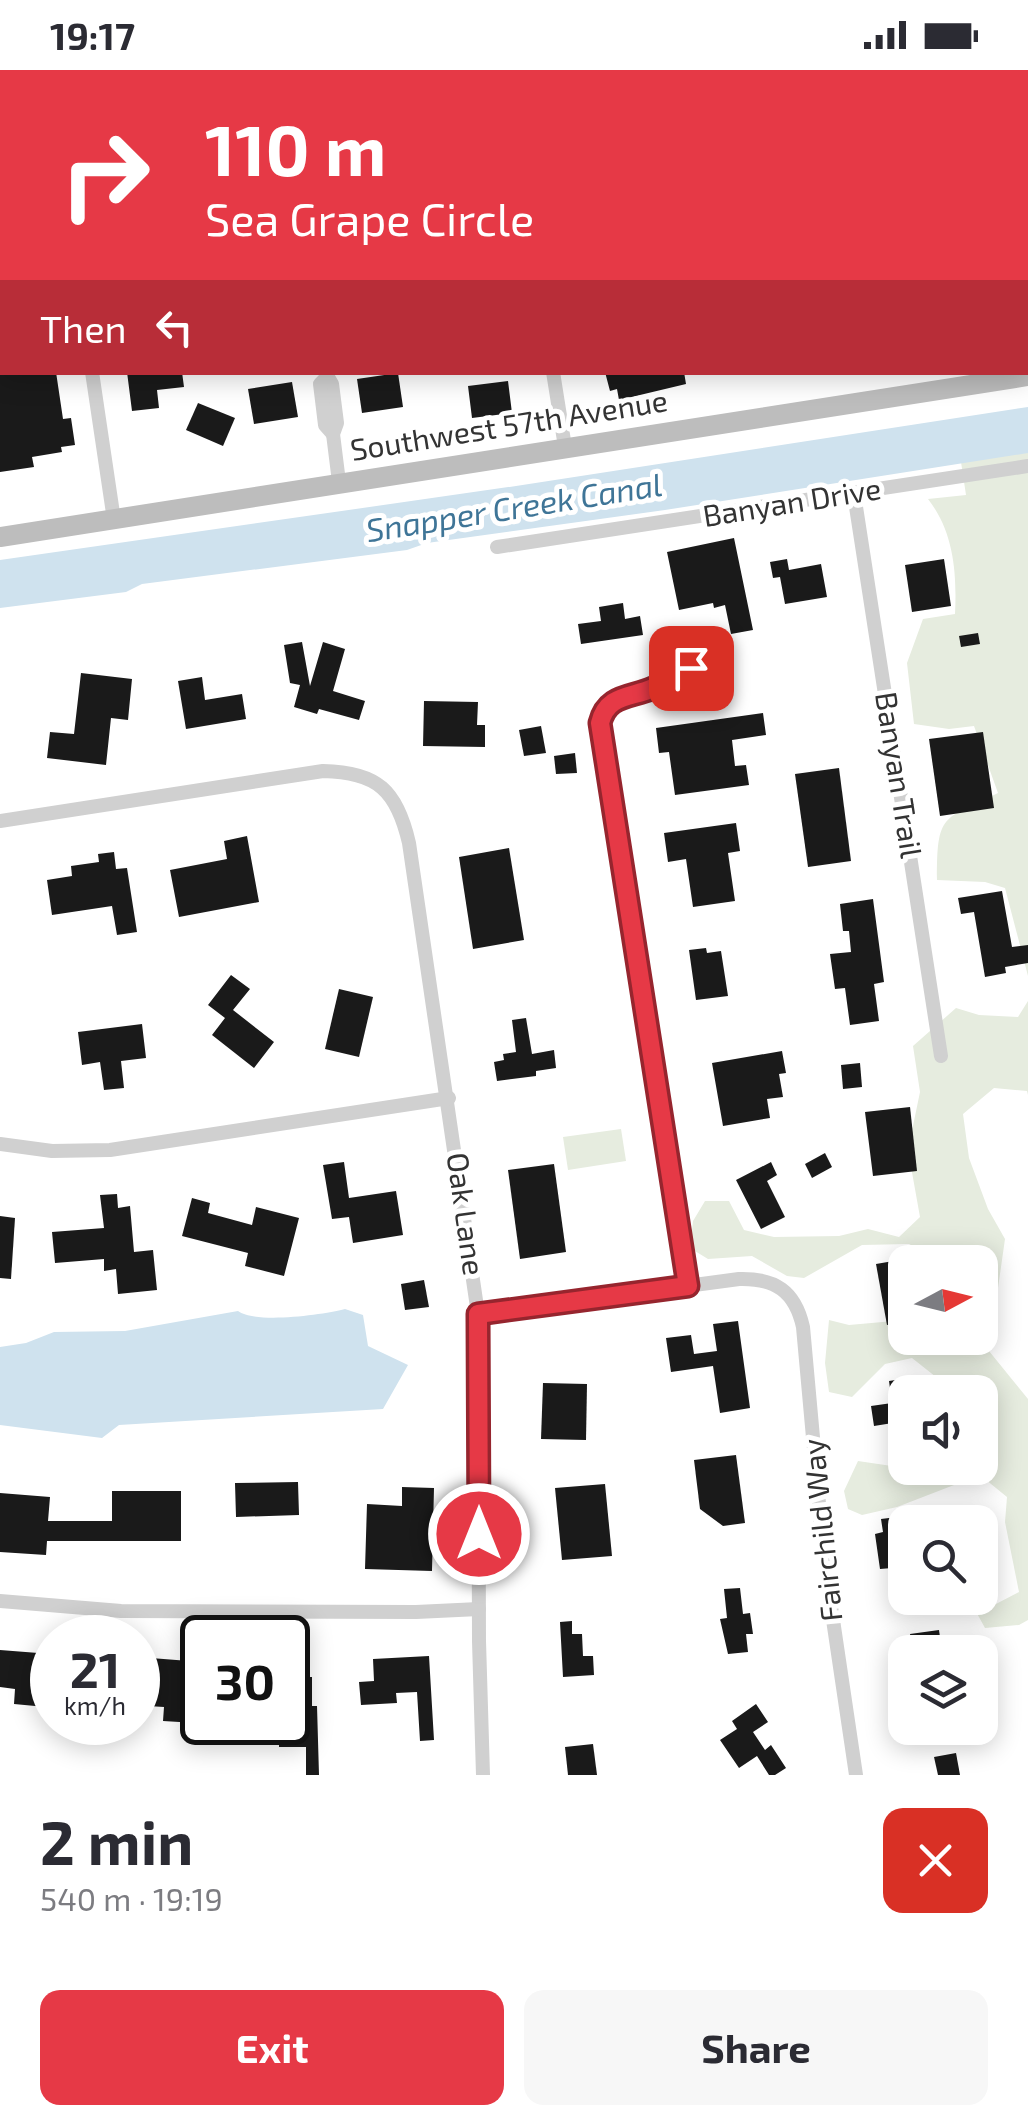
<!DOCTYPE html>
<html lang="en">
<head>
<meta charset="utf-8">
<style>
	body { margin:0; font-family:"Exo 2",sans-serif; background:#f7f7f7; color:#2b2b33; height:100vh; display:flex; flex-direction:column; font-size:38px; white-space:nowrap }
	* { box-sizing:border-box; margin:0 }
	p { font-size:32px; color:#7c7c81 }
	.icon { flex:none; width:55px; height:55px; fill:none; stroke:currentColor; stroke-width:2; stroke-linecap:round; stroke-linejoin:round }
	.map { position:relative; height:1705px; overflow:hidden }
	.side { display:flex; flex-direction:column; background:#fff; flex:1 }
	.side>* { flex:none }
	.top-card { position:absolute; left:0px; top:0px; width:1030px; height:305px; box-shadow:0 5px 25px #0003; background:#e63946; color:#fff; overflow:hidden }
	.needle { width:65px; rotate:83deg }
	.controls { position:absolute; left:888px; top:1175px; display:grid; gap:20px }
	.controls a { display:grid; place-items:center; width:110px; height:110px; border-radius:20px; background:#fff; box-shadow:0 5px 25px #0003; font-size:50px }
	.speed { position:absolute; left:30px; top:1545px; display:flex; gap:20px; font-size:50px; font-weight:700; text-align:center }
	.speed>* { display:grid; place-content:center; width:130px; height:130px; border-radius:50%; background:#fff; box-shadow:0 5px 25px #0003; line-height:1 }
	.speed small { font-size:25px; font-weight:400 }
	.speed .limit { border:5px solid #111; border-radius:15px; background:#fff; color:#111 }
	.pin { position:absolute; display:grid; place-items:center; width:85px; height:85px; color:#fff; margin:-42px; border-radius:20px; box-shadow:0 5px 15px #0006 }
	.me { position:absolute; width:110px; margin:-55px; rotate:0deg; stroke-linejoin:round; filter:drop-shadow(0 0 8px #0008) }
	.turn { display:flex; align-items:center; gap:35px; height:210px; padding:0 40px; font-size:45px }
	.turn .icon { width:130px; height:130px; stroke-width:2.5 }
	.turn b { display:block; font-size:70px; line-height:85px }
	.then { display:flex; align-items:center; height:95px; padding:0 40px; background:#0003; gap:20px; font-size:38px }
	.round { display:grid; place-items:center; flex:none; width:105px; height:105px; border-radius:20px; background:#f7f7f7 }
	.headline { display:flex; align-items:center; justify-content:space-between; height:170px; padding:0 40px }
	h1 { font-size:60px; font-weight:700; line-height:75px }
	.primary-button { display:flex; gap:20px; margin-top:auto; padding:20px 40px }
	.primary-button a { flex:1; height:115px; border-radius:20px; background:#e63946; color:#fff; font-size:40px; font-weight:700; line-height:115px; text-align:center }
	.primary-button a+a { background:#f7f7f7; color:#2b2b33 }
	.status { display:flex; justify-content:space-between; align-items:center; height:70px; padding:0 50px; background:#fff; direction:ltr }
	.status svg { height:28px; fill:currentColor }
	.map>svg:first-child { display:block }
	.green { fill:#e6ecdf }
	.water { fill:#cfe2ee }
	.building { fill:#1a1a1a }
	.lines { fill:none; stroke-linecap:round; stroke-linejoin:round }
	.minor { stroke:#d0d0d0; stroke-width:14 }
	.secondary { stroke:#bdbdbd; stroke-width:20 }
	.route-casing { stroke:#96252e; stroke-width:25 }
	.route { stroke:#e63946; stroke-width:18 }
	.labels { text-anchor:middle; stroke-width:10; stroke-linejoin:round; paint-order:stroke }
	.street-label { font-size:30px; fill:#333; stroke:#fff }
	.water-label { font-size:32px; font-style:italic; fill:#3f7597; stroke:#fff }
</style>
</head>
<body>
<div class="status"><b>19:17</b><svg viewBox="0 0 49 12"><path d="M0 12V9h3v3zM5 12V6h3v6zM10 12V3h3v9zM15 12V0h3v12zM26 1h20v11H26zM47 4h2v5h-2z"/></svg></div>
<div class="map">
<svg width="1028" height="1705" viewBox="0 0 1028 1705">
	<rect width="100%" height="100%" fill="#fff"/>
	<g class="green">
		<path d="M1028,382V906L1005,818L985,812L937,810C937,743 942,750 998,723L974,656L949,659L914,654L907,593L923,549L955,544C957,504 954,462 928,429L966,425L961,392Z"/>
		<polygon points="1028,931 1028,1025 1027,1021 994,1018 963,1044 969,1088 988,1139 1005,1169 989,1281 1028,1329 1028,1550 1019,1555 985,1558 969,1529 996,1534 1019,1522 1005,1452 1007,1427 980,1405 897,1437 862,1445 848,1439 844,1421 858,1391 905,1398 980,1398 980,1322 955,1322 912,1288 885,1294 852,1327 829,1322 825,1293 829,1250 849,1255 905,1250 905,1268 980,1268 980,1192 943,1192 909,1174 862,1175 804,1208 787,1206 752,1186 708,1189 690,1178 693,1151 705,1131 729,1131 744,1160 774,1167 839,1166 868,1159 899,1167 920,1147 908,1080 920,1022 913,976 956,938 979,945 1018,947"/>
		<polygon points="621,1059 626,1091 568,1100 563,1067"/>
	</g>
	<g class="water">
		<polygon points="1028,337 1028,383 665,440 427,473 407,480 142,514 126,522 0,538 0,490 516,416"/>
		<path d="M345,1239L363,1245L368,1276L408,1295L383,1339L119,1355L102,1368L0,1355V1277L26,1273L54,1262L125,1261L238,1241C255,1254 322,1245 345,1239Z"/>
	</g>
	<g class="building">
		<polygon points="0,302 56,302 63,349 71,348 75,375 61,377 62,382 32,387 34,397 0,402"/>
		<polygon points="127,302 182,302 184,317 157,320 159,338 132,341"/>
		<polygon points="605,302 684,302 686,314 619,330 617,319 610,321"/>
		<polygon points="398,303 403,337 362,343 357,309"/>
		<polygon points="508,311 512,343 472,348 468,316"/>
		<polygon points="292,312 298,347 254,354 248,319"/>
		<polygon points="198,333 235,348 223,376 186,360"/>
		<polygon points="734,468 753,560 731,564 725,535 714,538 713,533 679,540 667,482"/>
		<polygon points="787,489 789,500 821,494 827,527 785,534 780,507 773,508 770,492"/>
		<polygon points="944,489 951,536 912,542 905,495"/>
		<polygon points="623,533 625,549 640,546 643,565 581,574 578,554 601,551 599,537"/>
		<polygon points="978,563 980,574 961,577 959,566"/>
		<polygon points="302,572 310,616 323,572 345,579 333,621 365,631 359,650 319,639 317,644 294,637 300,615 290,613 284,575"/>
		<polygon points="81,603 132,609 128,650 111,648 106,695 47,688 50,662 74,664"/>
		<polygon points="202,607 205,630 242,624 246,649 186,659 178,611"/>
		<polygon points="424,631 478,632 477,655 485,655 485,677 423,676"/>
		<polygon points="763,643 766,665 732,670 735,696 746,695 749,715 675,725 669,682 659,683 656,658"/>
		<polygon points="541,656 546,683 524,686 519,660"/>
		<polygon points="983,662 994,738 940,746 929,669"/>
		<polygon points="575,683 577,703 556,704 554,686"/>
		<polygon points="839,698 851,791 808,797 795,704"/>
		<polygon points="736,753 740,781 728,783 735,831 693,837 686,789 668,792 664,763"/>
		<polygon points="247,766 259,832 179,847 170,800 227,789 224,771"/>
		<polygon points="509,778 524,870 473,879 459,787"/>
		<polygon points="114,782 116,799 127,798 137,862 117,865 112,836 52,845 47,810 72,806 71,796 99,792 98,784"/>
		<polygon points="1002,821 1012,877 1028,875 1028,893 1005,897 1006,903 985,907 974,842 961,844 958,828"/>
		<polygon points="873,829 884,912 874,914 879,951 850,955 845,918 835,919 830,884 851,882 849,861 843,861 840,834"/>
		<polygon points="706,878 707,883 721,881 728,926 696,930 689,880"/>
		<polygon points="231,905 250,919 233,940 274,972 254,998 212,965 225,948 208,935"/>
		<polygon points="339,919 373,927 359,987 325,979"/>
		<polygon points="526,948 532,984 554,980 556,998 536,1001 536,1006 497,1011 494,992 504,990 503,984 516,982 512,950"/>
		<polygon points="142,954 146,988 121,991 124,1018 104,1020 100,992 82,995 78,962"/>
		<polygon points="782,981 786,1003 779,1004 783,1027 767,1029 770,1048 723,1056 712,993"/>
		<polygon points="860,993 862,1017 843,1019 841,995"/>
		<polygon points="910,1037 917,1101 873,1106 865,1042"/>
		<polygon points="825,1083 832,1097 812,1108 805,1094"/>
		<polygon points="344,1092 349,1128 396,1121 403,1165 353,1173 349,1147 332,1149 323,1095"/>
		<polygon points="771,1092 777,1105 767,1111 785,1147 761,1159 736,1110"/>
		<polygon points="554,1094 566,1182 520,1189 508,1100"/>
		<polygon points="117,1124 118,1138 130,1136 134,1182 153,1180 157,1220 118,1224 116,1199 104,1201 104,1189 55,1193 52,1162 104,1158 100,1125"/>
		<polygon points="192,1128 210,1133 208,1143 252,1155 256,1137 299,1148 284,1206 245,1196 248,1183 182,1166"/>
		<polygon points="0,1146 15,1148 11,1209 0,1208"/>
		<polygon points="905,1189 905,1252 887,1255 876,1194"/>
		<polygon points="424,1210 429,1237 405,1240 401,1214"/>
		<polygon points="738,1251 750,1338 720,1343 713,1296 671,1302 666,1268 691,1265 694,1284 717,1281 713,1254"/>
		<polygon points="909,1308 912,1322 905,1322 905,1351 874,1356 871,1336 892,1333 889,1311"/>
		<polygon points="543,1313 587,1314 586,1370 541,1369"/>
		<polygon points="736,1385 745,1453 723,1456 700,1439 694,1390"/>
		<polygon points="298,1412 299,1445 236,1447 235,1413"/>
		<polygon points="605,1414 612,1486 562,1490 555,1418"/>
		<polygon points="402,1417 434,1418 432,1501 365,1499 367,1434 402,1436"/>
		<polygon points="112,1421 181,1421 181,1471 47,1471 46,1485 0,1482 0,1423 50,1427 48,1451 112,1451"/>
		<polygon points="905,1446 905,1511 894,1512 892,1498 880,1499 875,1464 883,1462 881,1449"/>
		<polygon points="740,1518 743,1544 750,1543 753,1564 746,1564 748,1582 728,1584 720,1549 727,1548 724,1519"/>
		<polygon points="572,1551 572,1564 582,1564 583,1586 593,1586 594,1605 563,1607 560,1552"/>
		<polygon points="939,1560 942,1582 913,1582 910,1564"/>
		<polygon points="0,1580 51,1584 46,1637 14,1634 15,1619 0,1617"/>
		<polygon points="429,1586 434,1670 420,1671 417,1622 396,1623 397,1633 361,1635 359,1612 374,1611 373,1589"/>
		<polygon points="138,1587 189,1591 189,1596 199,1597 196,1653 163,1651 164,1637 148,1636 150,1615 138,1614"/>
		<polygon points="905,1596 905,1648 898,1649 891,1598"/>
		<polygon points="297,1607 312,1607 312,1636 317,1636 319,1705 306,1705 306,1677 279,1677 279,1652 288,1652 288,1618 297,1618"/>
		<polygon points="756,1634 768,1652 753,1662 765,1680 771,1675 786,1698 775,1705 769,1705 757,1686 739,1698 720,1670 737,1659 732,1651"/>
		<polygon points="593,1674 597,1705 568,1705 565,1677"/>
		<polygon points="956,1683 960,1705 938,1705 934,1687"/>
	</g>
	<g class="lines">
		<g class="minor">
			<polyline points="46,0 47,2"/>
			<polyline points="506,0 506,2"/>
			<polyline points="672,2 673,0"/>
			<polyline points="92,302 114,450"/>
			<polyline points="325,302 332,314 337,353 333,364 339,412"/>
			<polyline points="553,302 565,377"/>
			<polyline points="326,308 320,314 325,355 333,364"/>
			<polyline points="854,424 941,986"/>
			<polyline points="497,477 1028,396"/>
			<path d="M0,751L323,701C378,702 397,721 409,773L478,1244L479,1571L483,1705"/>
			<polyline points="0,1074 52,1081 110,1080 449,1028"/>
			<path d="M688,1215L601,653C607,624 631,628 653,618C666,612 678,604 691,598"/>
			<path d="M478,1244L739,1209C775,1208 795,1221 803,1257L824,1489L856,1705"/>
			<polyline points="0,1531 121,1541 416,1542 479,1539"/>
		</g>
		<polyline class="secondary" points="0,467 1028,306"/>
	</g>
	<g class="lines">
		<g class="route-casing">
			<path id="route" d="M479,1464L478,1244L688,1216L600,653C607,624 631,628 653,618C666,612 679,604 691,598"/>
		</g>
		<use href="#route" class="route"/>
	</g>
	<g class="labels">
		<g class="street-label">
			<text transform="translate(509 356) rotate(-9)" y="10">Southwest 57th Avenue</text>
			<text transform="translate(792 433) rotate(-9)" y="10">Banyan Drive</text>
			<text transform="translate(898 705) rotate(81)" y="10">Banyan Trail</text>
			<text transform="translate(465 1144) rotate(82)" y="10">Oak Lane</text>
			<text transform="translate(823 1460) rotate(-96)" y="10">Fairchild Way</text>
		</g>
		<g class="water-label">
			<text transform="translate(514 438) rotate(-9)" y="11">Snapper Creek Canal</text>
		</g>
	</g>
</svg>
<div class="controls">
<a><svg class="needle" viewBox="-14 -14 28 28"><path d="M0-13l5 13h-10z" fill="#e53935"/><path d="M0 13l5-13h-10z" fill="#7c7c81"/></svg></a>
<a><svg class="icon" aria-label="sound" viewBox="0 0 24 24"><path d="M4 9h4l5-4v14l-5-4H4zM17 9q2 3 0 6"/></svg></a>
<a><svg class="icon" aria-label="search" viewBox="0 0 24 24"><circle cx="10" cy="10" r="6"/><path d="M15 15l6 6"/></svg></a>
<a><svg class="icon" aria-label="layers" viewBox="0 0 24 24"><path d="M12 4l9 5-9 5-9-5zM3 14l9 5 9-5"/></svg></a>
</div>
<div class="speed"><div>21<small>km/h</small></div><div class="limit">30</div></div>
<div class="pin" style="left:691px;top:598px;background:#d93025"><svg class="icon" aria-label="arrive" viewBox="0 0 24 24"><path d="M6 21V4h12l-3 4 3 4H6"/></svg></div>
<svg class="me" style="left:479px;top:1464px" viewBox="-20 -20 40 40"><circle r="17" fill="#e63946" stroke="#fff" stroke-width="3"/><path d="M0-11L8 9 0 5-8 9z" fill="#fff"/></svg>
<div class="top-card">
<div class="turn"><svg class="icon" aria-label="right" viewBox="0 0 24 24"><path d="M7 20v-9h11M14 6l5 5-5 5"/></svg><div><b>110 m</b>Sea Grape Circle</div></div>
<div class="then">Then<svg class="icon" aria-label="left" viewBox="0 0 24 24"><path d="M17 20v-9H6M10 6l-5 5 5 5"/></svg></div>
</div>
</div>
<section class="side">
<div class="headline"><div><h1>2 min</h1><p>540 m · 19:19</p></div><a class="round" style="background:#d93025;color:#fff"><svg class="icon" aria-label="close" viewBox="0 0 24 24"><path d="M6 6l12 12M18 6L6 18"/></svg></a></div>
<div class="primary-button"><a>Exit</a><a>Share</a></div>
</section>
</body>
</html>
